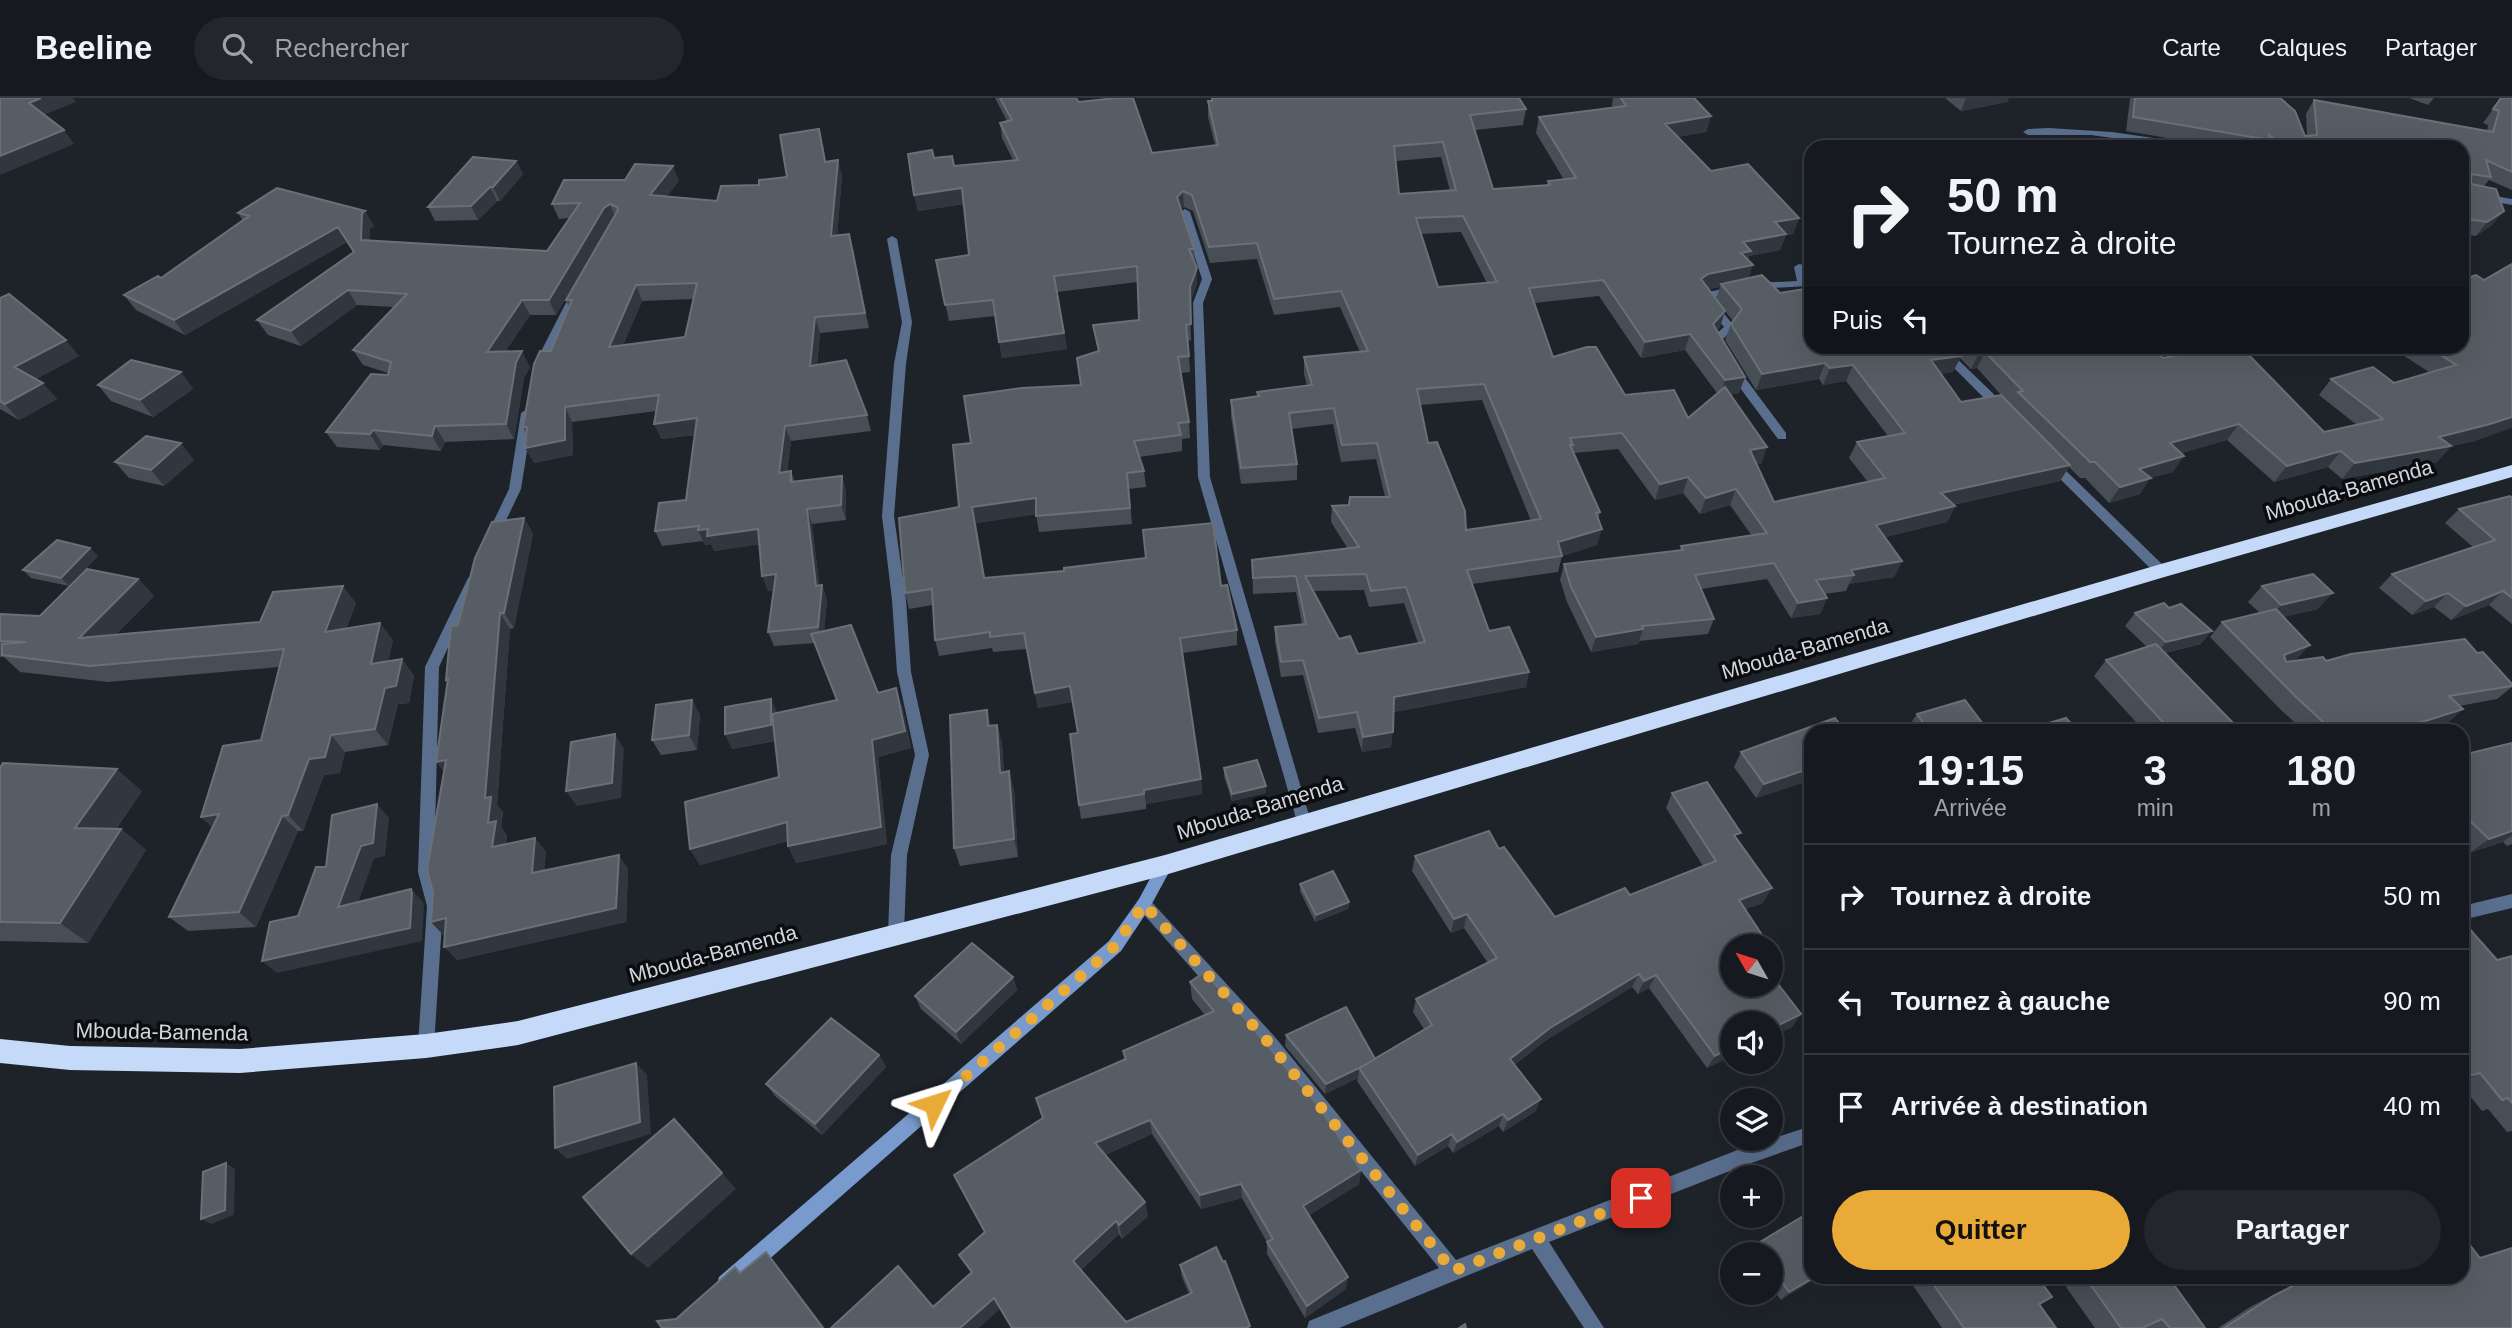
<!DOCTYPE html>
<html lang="fr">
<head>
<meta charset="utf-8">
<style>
	body { margin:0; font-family:Arial,sans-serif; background:#23272d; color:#f1f3f6; height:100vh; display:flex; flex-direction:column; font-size:26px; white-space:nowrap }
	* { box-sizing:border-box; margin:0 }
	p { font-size:23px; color:#9ea1a5 }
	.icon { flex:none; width:38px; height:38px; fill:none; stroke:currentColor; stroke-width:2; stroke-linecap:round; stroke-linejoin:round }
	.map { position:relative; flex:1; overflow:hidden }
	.details { position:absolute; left:1804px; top:626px; width:665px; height:560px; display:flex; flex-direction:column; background:#161a20; border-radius:21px; box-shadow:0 7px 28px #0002,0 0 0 2px #35383e }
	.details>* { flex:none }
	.top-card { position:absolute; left:1804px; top:42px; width:665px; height:214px; border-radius:21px; box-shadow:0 7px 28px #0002,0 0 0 2px #35383e; background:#161a20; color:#f1f3f6; overflow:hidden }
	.needle { width:46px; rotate:309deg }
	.tools { position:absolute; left:1720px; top:836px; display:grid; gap:14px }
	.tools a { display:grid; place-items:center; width:63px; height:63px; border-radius:50%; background:#161a20; box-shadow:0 7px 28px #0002,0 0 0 2px #35383e; font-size:35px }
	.pin { position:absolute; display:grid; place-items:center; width:60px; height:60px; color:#fff; margin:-30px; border-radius:14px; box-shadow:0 4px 10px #0006 }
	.me { position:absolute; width:77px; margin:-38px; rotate:49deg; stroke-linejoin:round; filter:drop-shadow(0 0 5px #0008) }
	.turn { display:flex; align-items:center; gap:24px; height:147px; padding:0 28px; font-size:32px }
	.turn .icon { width:91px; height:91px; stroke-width:2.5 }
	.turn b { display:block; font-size:49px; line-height:60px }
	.then { display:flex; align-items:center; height:66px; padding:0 28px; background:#0003; gap:14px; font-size:26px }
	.eta { display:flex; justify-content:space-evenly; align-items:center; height:119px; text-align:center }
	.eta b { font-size:42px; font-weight:600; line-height:49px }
	.action { display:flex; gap:14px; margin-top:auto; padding:14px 28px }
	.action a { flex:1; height:80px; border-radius:42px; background:#eaaa38; color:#111; font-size:28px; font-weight:600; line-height:80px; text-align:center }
	.action a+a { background:#23272d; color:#f1f3f6 }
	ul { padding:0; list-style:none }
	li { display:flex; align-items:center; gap:21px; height:105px; padding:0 28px; border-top:2px solid #35383e }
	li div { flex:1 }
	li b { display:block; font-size:26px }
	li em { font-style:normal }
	header { display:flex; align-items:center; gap:42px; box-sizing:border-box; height:98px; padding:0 35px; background:#161a20; border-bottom:2px solid #35383e }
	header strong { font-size:33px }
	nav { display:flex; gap:38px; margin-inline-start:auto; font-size:24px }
	.search { width:490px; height:63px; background:#23272d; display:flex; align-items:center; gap:18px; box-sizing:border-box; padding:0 24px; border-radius:38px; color:#9ea1a5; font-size:26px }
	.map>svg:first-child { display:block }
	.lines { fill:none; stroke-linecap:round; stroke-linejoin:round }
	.street { fill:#5a6f8e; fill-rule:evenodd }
	.secondary { fill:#789acc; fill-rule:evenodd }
	.highway { fill:#c5daf9; fill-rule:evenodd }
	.wall { fill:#484e56; fill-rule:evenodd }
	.shaded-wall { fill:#31373e }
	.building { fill:#575d64; stroke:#6b7077; stroke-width:2; fill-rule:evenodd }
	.route { stroke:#eaaa38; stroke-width:12; stroke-dasharray:0 21.6 }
	.labels { text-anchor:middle; stroke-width:7; stroke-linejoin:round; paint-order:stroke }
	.street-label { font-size:21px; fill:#d3d7dc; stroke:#0a0c0f }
</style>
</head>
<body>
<header>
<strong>Beeline</strong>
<div class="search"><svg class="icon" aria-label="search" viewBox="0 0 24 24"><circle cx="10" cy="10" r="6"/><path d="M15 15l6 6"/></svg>Rechercher</div>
<nav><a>Carte</a><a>Calques</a><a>Partager</a></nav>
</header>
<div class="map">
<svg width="2512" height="1230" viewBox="0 0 2512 1230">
	<rect width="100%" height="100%" fill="#1e232a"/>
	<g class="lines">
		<g class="street">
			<polygon points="2049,30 2112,34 2195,46 2200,49 2177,49 2091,37 2028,37 2023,34 2028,31"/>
			<polygon points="2462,92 2512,101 2512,107 2462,98"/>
			<polygon points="1185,111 1190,114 1212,181 1203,205 1210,379 1311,724 1309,728 1304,730 1299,728 1297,724 1198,379 1193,205 1202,181 1180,114"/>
			<polygon points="892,138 897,141 912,224 906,266 894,418 906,502 911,574 929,657 907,757 904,835 902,840 896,842 890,840 888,835 891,757 915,657 897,574 892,502 882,418 894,266 902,224 887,141"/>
			<polygon points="1799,166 1811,168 1811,174 1805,173 1808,186 1807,188 1755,191 1750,188 1755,185 1797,183 1794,169"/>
			<polygon points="1735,188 1740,191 1739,193 1711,200 1735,229 1722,242 1728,251 1722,254 1718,253 1710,241 1724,229 1699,198 1700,196"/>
			<polygon points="577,190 582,193 545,269 543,272 535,272 533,269 572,193"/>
			<polygon points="1932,248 1944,248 2007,309 2007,315 1999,315"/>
			<polygon points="1733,268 1737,269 1786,335 1786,341 1778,341 1729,275 1729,269"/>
			<polygon points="527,311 533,315 521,391 498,439 492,443 486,439 509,391 521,315"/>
			<polygon points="2052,362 2056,363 2166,470 2167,473 2166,476 2156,476 2048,369 2046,366 2048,363"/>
			<polygon points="474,475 480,480 439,569 434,774 443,808 434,948 432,954 426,956 420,954 418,948 427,808 418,774 425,569 468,480"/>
			<polygon points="2512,796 2512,810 2462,822 2462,808"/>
			<polygon points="1144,799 1149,801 1275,939 1456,1162 1740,1051 1811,1028 1811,1044 1740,1069 1549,1144 1604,1230 1584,1230 1532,1151 1339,1230 1307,1230 1309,1223 1439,1170 1263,951 1139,811 1136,806 1139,801"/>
		</g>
		<polygon class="secondary" points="1165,760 1170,762 1173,767 1149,811 1121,853 733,1193 726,1195 719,1193 717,1186 719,1179 1109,843 1139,801 1160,762"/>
		<polygon class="highway" points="2512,367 2512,379 2161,480 1165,777 518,947 426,960 240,975 70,972 0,965 0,941 70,948 240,951 426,936 518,923 1165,757 2161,466"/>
	</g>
	<g class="wall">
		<path d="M995,0H1076L1079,4L1152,55L1215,47L1208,19V3L1526,11L1523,27L1475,32L1493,91L1547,87L1548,83L1564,82L1536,35L1539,19L1613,9L1612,7L1613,0H1694L1711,18L1706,34L1677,39L1711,73L1799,120L1793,136L1786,137L1780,152L1749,158L1748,162L1749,180L1811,248H2151L2163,260L2324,334L2357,327L2319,297L2331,281L2394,285L2429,274L2389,248H2462L2475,343L2451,348L2437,364L2342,381L2328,369L2274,384L2227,342L2181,355L2173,374L2150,380L2140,396L2109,405L2085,380H2080L2069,369L2060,383L1953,407L1955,408L1947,424L1885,439L1902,463L1894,479L1849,486L1846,493L1824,496L1827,500L1820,516L1791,520L1767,481L1701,491L1714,521L1708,536L1639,543L1638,546L1591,554L1567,504L1560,482L1564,466L1680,452L1681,448L1752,438L1730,407L1700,416L1683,395L1655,402L1618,351L1574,355L1600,414L1598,422L1597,447L1562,458L1558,474L1472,486L1489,533L1529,574L1526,589L1394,614L1391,649L1362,654L1355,630L1318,635L1303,577L1281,579L1275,544V529L1302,526L1296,494L1253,496L1252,462L1348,451L1331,424L1332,408L1349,407L1385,399L1376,361L1341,364L1333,326L1291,331L1297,366V382L1241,386L1231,318V302L1257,299V294L1307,288L1304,276V259L1360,254L1340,209L1274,217L1257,161L1210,165L1193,113L1184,109L1181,111L1194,151L1197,186L1190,205L1191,242L1188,243L1190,274L1181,275L1189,324L1190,340L1182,341V353L1139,359L1144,373L1146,389L1129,391L1132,426L1039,434L1036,416L976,425L985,480L1221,488L1237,532V547L1183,555L1201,681L1202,696L1146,706V711L1081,721L1079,707L1078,635L1072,604L1038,610L1027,551L993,554L992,550L939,558L935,542L933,507L909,511L905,495L959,409L971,345L1081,287L1098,254L1093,227L1139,222L1137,184L1057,194L1067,251L1002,260L995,218L949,223L936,162L969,157L964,106L918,113L914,97L934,60L954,68L1013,62L1002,40L1000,25L1007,23ZM1441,59L1450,93L1399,96L1396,63ZM1461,134L1487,185L1438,189L1421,136ZM1720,189L1716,201L1709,191ZM1599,198L1641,260L1685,252L1717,295L1688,320L1625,297L1553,259L1534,205ZM1725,213L1733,223L1731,226L1725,242L1756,292L1819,281L1823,287L1846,283L1888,338L1857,344L1849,360L1868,384L1774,404L1756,366H1761L1767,349L1730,297L1739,295L1745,279L1717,233L1720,229ZM1960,260L1971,271L1977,270L2011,308L1961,304L1941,276L1953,274ZM1482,302L1531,423L1466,432L1428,345L1420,307ZM1364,492L1369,509L1404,505L1418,545L1358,556L1339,541L1314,493Z"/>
		<polygon points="1945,0 2009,0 2007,4 1961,13"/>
		<polygon points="2130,0 2280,0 2305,38 2307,37 2306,16 2314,2 2487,33 2488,27 2483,25 2501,0 2512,0 2512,92 2489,82 2484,88 2492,127 2476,138 2462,136 2462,49 2220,49 2126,33"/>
		<polygon points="2409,0 2434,0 2428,7"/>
		<path d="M823,46L826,64L842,77L837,138L853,151L869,230L820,235L817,267L867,317L871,333L791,343L787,374L791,373L795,384L842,378L846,393V422L812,426L819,487H822L827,502L824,533L878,595L902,607L911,650L878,659L887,746L796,765L788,748V743L700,767L690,751L779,679L775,643L732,651L725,636L777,615L837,602L815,545L774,548L768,534L773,492L768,493L759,446L714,453L711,446L705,447L703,443L662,448L655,433L686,402L695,337L661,341L656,313L572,324L573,357L534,365L526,336L523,329L551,253L569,210L566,202L612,123L610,125L556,217H530L505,254L530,269L524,280L514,341L445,344L441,353L383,347L380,352L337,349L326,334L388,277V275L363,267L353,252L394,209L357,207L301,248L268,237L257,222L354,154L347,144L185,237L136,212L124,197L161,180L243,123L238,115L374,128L370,130V142L547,153L569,120L559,121L552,106L679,83L666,99L717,103L759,87L787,79ZM694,201L685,239L623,247L642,203Z"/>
		<polygon points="516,63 523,76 500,103 497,103 478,122 435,123 428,109"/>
		<polygon points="0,200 79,258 36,281 57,301 19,322 0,311"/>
		<polygon points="181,274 193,291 153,319 111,303 98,287"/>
		<polygon points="194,362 164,388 129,380 115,364"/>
		<polygon points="2512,400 2512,526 2489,507 2451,522 2434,509 2412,517 2379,490 2392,476 2473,449 2445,425 2459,411"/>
		<polygon points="524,420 533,436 514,530 510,531 497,707 503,714 501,729 507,738 506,746 535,740 546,754 544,772 628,771 626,824 457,862 445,837 431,824 444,674 447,584 446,582 458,527"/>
		<polygon points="98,458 69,488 31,480 23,472"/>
		<polygon points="138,481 154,498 116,536 260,524 356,505 346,531 393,542 388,563 402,561 414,578 409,605 398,606 388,647 345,654 340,675 324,677 303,733 298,733 256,829 188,833 169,819 212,729 201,719 261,642 279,569 108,584 20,574 4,559 0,559 0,516 40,518"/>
		<polygon points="2262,488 2318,511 2283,519 2297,561 2291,563 2477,555 2512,586 2512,589 2497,601 2459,608 2463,611 2447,625 2419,634 2305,634 2281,612 2210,539 2222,524 2260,515 2248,504"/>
		<polygon points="2135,515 2201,546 2165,555 2242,634 2145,634 2094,578 2106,562 2147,549 2125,528"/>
		<polygon points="692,602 700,617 697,652 661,657 652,642"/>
		<polygon points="1917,616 1989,634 1909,634 1907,631"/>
		<polygon points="997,627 1002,646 1004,674 1014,692 1018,759 960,768 954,750 991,628"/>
		<polygon points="1811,634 1811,682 1756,700 1734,669 1741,654"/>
		<polygon points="2512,645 2512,746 2507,748 2503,744 2471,754 2462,745 2462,657"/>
		<polygon points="0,670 142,693 116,731 121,731 146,752 88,845 0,843"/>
		<polygon points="1224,670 1266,688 1266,695 1232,703 1224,678"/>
		<polygon points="1672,695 1738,742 1763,805 1745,811 1732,849 1801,916 1792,929 1707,970 1649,890 1638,896 1632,889 1545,943 1514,967 1536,1013 1503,1034 1499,1028 1453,1055 1448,1048 1415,1068 1357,983 1358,980 1325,996 1285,948 1286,937 1375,961 1424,931 1413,914 1416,901 1488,865 1464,830 1451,835 1412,773 1415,758 1499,751 1555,819 1630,797 1703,768 1666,710"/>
		<polygon points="1300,786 1349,804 1348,811 1315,824 1300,793"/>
		<polygon points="2462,829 2497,862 2512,858 2512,1033 2507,1034 2488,1011 2482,1013 2462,988"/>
		<polygon points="1013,879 1017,892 961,946 921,911 915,898"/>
		<polygon points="1190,884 1361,1072 1359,1086 1309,1117 1346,1191 1305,1220 1267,1156 1267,1144 1242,1100 1201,1111 1152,1036 1105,1057 1145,1104 1148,1118 1122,1141 1119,1136 1081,1172 1126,1224 1189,1196 1182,1179 1180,1167 1250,1228 1250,1230 1011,1230 1000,1211 933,1209 971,1175 959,1157 985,1135 954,1077 1043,1021 1036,1000 1124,962 1123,953 1205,917 1192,901"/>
		<polygon points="879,957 886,969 822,1037 775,998 766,986"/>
		<polygon points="1811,1110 1811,1180 1781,1202 1771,1189 1771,1157 1748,1157 1747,1156 1755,1147 1799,1121 1808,1111"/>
		<polygon points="2480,1160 2512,1230 2218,1230 2250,1209 2306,1180 2462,1180"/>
		<polygon points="1914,1180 2038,1180 2039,1207 2056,1230 1942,1230 1910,1183"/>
		<polygon points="2081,1180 2169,1180 2205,1230 2095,1230 2066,1189"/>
	</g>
	<g class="shaded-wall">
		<polygon points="41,0 73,0 76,4 39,19 29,5"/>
		<polygon points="1966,0 2009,0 2007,4 1961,13"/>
		<polygon points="1711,18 1706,34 1661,42 1665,26"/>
		<polygon points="64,32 74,46 0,77 0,58"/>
		<polygon points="838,62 842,77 836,153 831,138"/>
		<polygon points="516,63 523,76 500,103 493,89"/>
		<polygon points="673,68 679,83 655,112 650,97"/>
		<polygon points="490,89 497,103 478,122 471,108"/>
		<polygon points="962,90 965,106 918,113 914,97"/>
		<polygon points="1183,93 1184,109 1178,115 1177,99"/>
		<polygon points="610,106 616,121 610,125 556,217 549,202 604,110"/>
		<polygon points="365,113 374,128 370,130 370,157 361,142 362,115"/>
		<polygon points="2504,113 2492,127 2476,138 2487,124"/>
		<polygon points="1799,120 1793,136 1786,137 1780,152 1749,158 1746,169 1753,167 1748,183 1721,186 1720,189 1703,192 1701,181 1708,176 1743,144 1775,124"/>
		<polygon points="338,129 347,144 185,237 174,222"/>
		<polygon points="849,136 853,151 869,230 865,215"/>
		<polygon points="1197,170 1197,186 1190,205 1191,242 1190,189"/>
		<polygon points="636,187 642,203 616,264 609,249"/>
		<polygon points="348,192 357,207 301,248 291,233"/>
		<polygon points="522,202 530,217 495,269 487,254"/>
		<polygon points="1725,213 1720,229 1708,242 1713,226"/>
		<polygon points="815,219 820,235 815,283 810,268"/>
		<polygon points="1064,235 1067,251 1002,260 999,244"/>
		<polygon points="1690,236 1685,252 1641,260 1645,244"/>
		<polygon points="66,242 79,258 28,285 14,269"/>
		<polygon points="522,253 530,269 524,280 514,341 506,326 516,264"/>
		<polygon points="1985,254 1977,270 1971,271 1979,255"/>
		<polygon points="1961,258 1953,274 1923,279 1931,262"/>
		<polygon points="1825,265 1819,281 1756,292 1762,276"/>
		<polygon points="1853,267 1846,283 1823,287 1830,270"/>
		<polygon points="181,274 193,291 153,319 140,302"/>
		<polygon points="1745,279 1739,295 1720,299 1725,282"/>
		<polygon points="43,285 57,301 19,322 5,306"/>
		<polygon points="565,309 572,324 573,357 534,365 525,350"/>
		<polygon points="2512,319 2512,330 2475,343 2451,348 2437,364 2342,381 2355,365 2439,339"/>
		<polygon points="697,320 703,336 661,341 654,326"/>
		<polygon points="2239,326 2227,342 2159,362 2170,345"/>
		<polygon points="435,328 445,344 441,353 432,338"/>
		<polygon points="785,328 791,343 784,390 779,375"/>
		<polygon points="373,332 383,347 380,352 370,336"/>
		<polygon points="181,345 194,362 164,388 151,372"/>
		<polygon points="1767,349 1761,366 1744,368 1750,352"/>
		<polygon points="2341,353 2328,369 2274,384 2287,368"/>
		<polygon points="2184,358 2173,374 2150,380 2140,396 2109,405 2120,389 2139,371"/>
		<polygon points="2070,367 2060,383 1933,411 1941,395"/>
		<polygon points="842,378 846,393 846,422 841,407"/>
		<polygon points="1688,379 1683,395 1655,402 1660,386"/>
		<polygon points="1736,391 1730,407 1700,416 1706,400"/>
		<polygon points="1036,400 1039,416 976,425 987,496 972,409"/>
		<polygon points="1955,408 1947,424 1869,443 1876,427"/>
		<polygon points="807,411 812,426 821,499 822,487 827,502 823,544 818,529 816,488"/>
		<polygon points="524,420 533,436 514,530 504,515"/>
		<polygon points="708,431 758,431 764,446 714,453 711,446 705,447 698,432"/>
		<polygon points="1602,431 1597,447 1562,458 1558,444"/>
		<polygon points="90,450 98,458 69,488 61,480"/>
		<polygon points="1902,463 1894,479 1849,486 1854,477 1851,472"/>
		<polygon points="776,476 781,491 768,493 762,478"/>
		<polygon points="138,481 154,498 96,556 79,540"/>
		<polygon points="343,488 356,505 338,551 325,534"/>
		<polygon points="2503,493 2489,507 2451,522 2466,508"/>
		<polygon points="2333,495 2318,511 2267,523 2281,507"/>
		<polygon points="2448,495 2434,509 2412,517 2426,503"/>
		<polygon points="1827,500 1820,516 1791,520 1798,505"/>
		<polygon points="500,515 510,531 497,707 503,714 501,729 507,738 504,763 492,749 488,725 485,700"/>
		<polygon points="380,525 393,542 384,583 371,566"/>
		<polygon points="1643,531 1638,546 1591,554 1596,539"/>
		<polygon points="2212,533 2201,546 2155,557 2166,544"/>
		<polygon points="2310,547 2297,561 2271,571 2284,557"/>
		<polygon points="402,561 414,578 409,605 398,606 388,647 375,631 385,590"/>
		<polygon points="1529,574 1526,589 1392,614 1394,599"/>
		<polygon points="1070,588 1072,604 1038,610 1035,595"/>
		<polygon points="896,590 902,607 911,650 878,659 887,746 796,765 788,748 872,642"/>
		<polygon points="771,601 778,616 778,642 732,651 725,636"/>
		<polygon points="692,602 700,617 697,652 689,637"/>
		<polygon points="2463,611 2447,625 2419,634 2391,634"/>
		<polygon points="987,612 992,631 988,628"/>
		<polygon points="997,627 1002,646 1005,693 1000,675"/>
		<polygon points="1393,634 1391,649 1362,654 1363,639"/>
		<polygon points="615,636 624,651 621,700 577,708 566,693"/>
		<polygon points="331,637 345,654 340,675 324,677 303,733 288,717 309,661"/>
		<polygon points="446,662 448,679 436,664"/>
		<polygon points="1811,670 1811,682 1756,700 1764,686"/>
		<polygon points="117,671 142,693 101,751 75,730"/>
		<polygon points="1009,673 1014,692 1018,759 1014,741"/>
		<polygon points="1201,681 1202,696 1146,706 1144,692"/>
		<polygon points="1266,688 1266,695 1232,703 1232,696"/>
		<polygon points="377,706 389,720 385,758 374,761 352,821 338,809"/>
		<polygon points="219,716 218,735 201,719"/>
		<polygon points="282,718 298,733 256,829 239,814"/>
		<polygon points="787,724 795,741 700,767 690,751"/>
		<polygon points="121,731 146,752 88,845 60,825"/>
		<polygon points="2512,733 2512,737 2503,744 2471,754 2489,741"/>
		<polygon points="535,740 546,754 543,789 532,775"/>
		<polygon points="619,757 628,771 626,824 457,862 444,849"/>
		<polygon points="1772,790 1763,805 1731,816 1739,802"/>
		<polygon points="411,791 423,804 424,808 422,843 277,875 262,863"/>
		<polygon points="1349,804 1348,811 1315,824 1316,817"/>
		<polygon points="1467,816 1464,830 1451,835 1454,821"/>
		<polygon points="446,820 459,834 444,838 431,824"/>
		<polygon points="1639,876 1632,889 1545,943 1505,973 1510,961 1550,930"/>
		<polygon points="1656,877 1649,890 1638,896 1644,883"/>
		<polygon points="1013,879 1017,892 961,946 956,934"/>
		<polygon points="1801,916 1792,929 1771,939 1771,931"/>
		<polygon points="1732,949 1732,958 1707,970 1715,958"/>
		<polygon points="879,957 886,969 822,1037 815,1026"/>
		<polygon points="636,965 647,977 651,1036 567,1061 555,1050"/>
		<polygon points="1359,970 1358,980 1325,996 1326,986"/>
		<polygon points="2480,975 2462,985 2462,980"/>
		<polygon points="1541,1001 1536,1013 1503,1034 1508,1022"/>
		<polygon points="1503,1016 1499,1028 1453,1055 1457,1044"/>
		<polygon points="1150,1022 1152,1036 1099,1060 1095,1045"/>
		<polygon points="1452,1036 1448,1048 1415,1068 1418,1057"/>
		<polygon points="226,1065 235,1071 234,1117 211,1126 201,1121"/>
		<polygon points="1361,1072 1359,1086 1302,1122 1303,1108"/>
		<polygon points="722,1075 736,1091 648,1170 631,1156"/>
		<polygon points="1241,1086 1242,1100 1201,1111 1200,1097"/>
		<polygon points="1145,1104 1148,1118 1122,1141 1119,1127"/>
		<polygon points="1116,1123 1119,1136 1077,1175 1073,1163"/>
		<polygon points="766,1154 777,1167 825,1230 823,1230"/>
		<polygon points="1348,1179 1346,1191 1305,1220 1307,1208"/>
		<polygon points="1813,1180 1817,1180 1781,1202 1789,1194"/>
		<polygon points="994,1200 1000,1211 979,1230 960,1230"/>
	</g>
	<g class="building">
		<polygon points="0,0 41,0 29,5 64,32 0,58"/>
		<path d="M1000,0H1076L1079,4L1116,0H1133L1152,55L1218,47L1208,3H1212V0H1519L1526,11L1470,17L1493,91L1550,87L1548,83L1576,80L1539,19L1626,8L1621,0H1694L1711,18L1665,26L1711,73L1748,66L1799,120L1775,124L1786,136L1743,144L1751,153L1741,155L1753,167L1708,176L1701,181L1725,213L1713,226L1745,279L1725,282L1690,236L1645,244L1603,182L1529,190L1553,259L1587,249H1596L1625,297L1674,292L1688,320L1725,289L1767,349L1750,352L1774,404L1885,380L1857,344L1905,335L1853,267L1830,270L1825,265L1762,276L1731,226L1742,211L1721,186L1762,177L1780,195L1811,190V248H1952L1961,258L1931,262L1961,304L2001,297L2070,367L1941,395L1955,408L1876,427L1902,463L1851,472L1854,477L1816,482L1827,500L1798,505L1774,465L1695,477L1714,521L1642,528L1643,531L1596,539L1571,489L1564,466L1683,452L1681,448L1767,435L1736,391L1706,400L1688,379L1660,386L1622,335L1570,340L1573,347H1570L1600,414L1596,415L1602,431L1558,444L1562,458L1467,472L1489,533L1509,529L1529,574L1394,599L1393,634L1363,639L1357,614L1319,620L1303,562L1281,564L1275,529L1306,526L1296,478L1253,480L1252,462L1359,449L1332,408L1349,407L1350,399H1390L1377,345L1342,347L1334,310L1289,315L1297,366L1241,370L1231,302L1259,298L1257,294L1312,287L1304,259L1368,253L1341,193L1274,201L1257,145L1209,149L1192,97L1183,93L1177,99L1194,151H1189L1197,170L1190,189L1191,226L1186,227L1189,258L1178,259L1189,324L1178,325L1181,337L1134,343L1144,373L1127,375L1130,410L1036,418V400L972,409L984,480L1064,473V470L1146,460L1143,432L1213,425L1221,488L1227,487L1237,532L1180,540L1201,681L1144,692V696L1079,707L1070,636L1078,635L1070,588L1035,595L1024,535L990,539V534L935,542L932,491L905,495L899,420L959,409L953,347L971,345L964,298L1022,290L1081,287L1077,260L1099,253L1093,227L1139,222L1137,168L1054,178L1064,235L999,244L993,202L945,207L936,162L969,157L962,90L914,97L908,56L932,52L934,60L952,58L954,68L1018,62L1000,25L1012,22ZM1443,44L1456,92L1399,96L1394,48ZM1463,118L1497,184L1438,189L1416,120ZM1484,286L1541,421L1466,432L1465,413L1437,344L1428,345L1417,291ZM1366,476L1371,493L1406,489L1425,544L1358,556L1350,538L1339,541L1305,478Z"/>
		<polygon points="2135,0 2280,0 2295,13 2305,38 2317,37 2314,2 2493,34 2499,13 2493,11 2501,0 2512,0 2512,74 2486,62 2491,79 2471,76 2471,86 2496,91 2504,113 2487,124 2462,120 2462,49 2308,49 2277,43 2269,37 2270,42 2133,19"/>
		<path d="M819,31L825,64L838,62L831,138L849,136L865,215L815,219L810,268L846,262L867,317L785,328L779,375L791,373V384L842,378L841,407L807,411L816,488L822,487L818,529L768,534L776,476L762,478L758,431L707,438L708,431L698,432L699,428L655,433L659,405L686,402L697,320L654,326L659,297L565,309V342L525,350L527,329H523L534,266L540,253H551L572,202H566L618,112L617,109L610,106L604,110L549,202H522L487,254L522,253L516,264L506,326L435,328L432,338L373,332L370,336L326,334L371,276L388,277L391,264L353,252L407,196L348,192L291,233L257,222L354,154L338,129L174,222L124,197L158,178L161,180L249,118L238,115L277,90L365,113L362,115L361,142L547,153L580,105L552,106L564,82H625L635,66L673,68L650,97L717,103L721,88L759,87V82L787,79L780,37ZM697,185L685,239L609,249L636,187Z"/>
		<polygon points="473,59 516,63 493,89 490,89 471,108 428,109"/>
		<polygon points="2512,166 2512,319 2490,326 2439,339 2451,348 2355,365 2341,353 2287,368 2239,326 2170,345 2184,358 2139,371 2151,380 2120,389 2095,364 2090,364 2018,294 2023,293 1985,254 1979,255 1972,248 2151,248 2163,260 2225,248 2240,248 2324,334 2383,321 2331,281 2373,269 2394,285 2456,267 2427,248 2462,248 2462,182 2476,177 2484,182"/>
		<polygon points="9,196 66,242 14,269 43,285 5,306 0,303 0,200"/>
		<polygon points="131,262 181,274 140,302 98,287"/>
		<polygon points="146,338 181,345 151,372 115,364"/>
		<polygon points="2510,398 2512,400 2512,500 2503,493 2466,508 2448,495 2426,503 2392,476 2495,442 2459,411"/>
		<polygon points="524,420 504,515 500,515 485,700 491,699 488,725 496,723 492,749 535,740 532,775 619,757 616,810 444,849 446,820 431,824 433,794 427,772 446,662 436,664 448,581 446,582 451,528 458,527 475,460 492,424"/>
		<polygon points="57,442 90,450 61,480 23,472"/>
		<polygon points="87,471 138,481 79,540 260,524 273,494 343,488 325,534 380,525 371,566 402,561 396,588 385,590 375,631 331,637 325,659 309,661 288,717 282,718 239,814 169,819 219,716 201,719 223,648 261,642 284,551 90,568 2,557 2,546 26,544 0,543 0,516 40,518"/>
		<polygon points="2313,476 2333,495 2281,507 2262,488"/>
		<polygon points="2164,505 2169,510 2181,506 2212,533 2166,544 2135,515"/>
		<polygon points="2276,511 2310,547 2284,557 2286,564 2323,559 2326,563 2351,556 2465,541 2477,555 2483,554 2512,586 2512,588 2449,598 2463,611 2391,634 2334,634 2295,598 2222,524"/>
		<polygon points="851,527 878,595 896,590 905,633 872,642 881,729 788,748 787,724 690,751 685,704 779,679 772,616 837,602 811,536"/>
		<polygon points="2156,546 2242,634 2172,634 2106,562"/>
		<polygon points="771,601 771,627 725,636 725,609"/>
		<polygon points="692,602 689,637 652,642 656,607"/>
		<polygon points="1965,602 1989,634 1930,634 1917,616"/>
		<polygon points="987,612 988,628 997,627 1000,675 1009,673 1014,741 954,750 950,617"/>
		<polygon points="1835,620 1846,634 1811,634 1811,670 1764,686 1741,654"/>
		<polygon points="2066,620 2079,634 2019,634"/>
		<polygon points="615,636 612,685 566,693 571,644"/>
		<polygon points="2512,645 2512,733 2489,741 2462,715 2462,657"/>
		<polygon points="1257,662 1266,688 1232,696 1224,670"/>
		<polygon points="3,665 117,671 75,730 121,731 60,825 0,824 0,670"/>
		<polygon points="1707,684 1741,735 1734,737 1772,790 1739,802 1770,849 1732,849 1732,887 1771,887 1771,877 1801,916 1771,931 1771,926 1732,926 1732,949 1715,958 1656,877 1644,883 1639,876 1550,930 1510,961 1541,1001 1508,1022 1503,1016 1457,1044 1452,1036 1418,1057 1359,970 1432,927 1416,901 1497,860 1467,816 1454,821 1415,758 1489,733 1499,751 1504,749 1555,819 1625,790 1630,797 1716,763 1672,695"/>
		<polygon points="377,706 373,745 361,748 338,809 411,791 412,795 410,830 262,863 270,824 298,818 316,769 326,769 332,717"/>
		<polygon points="1333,773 1349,804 1316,817 1300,786"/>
		<polygon points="2467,828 2497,862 2512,858 2512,1005 2508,1000 2502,1002 2480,975 2462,980 2462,829"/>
		<polygon points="972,845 1013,879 956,934 915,898"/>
		<polygon points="1205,874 1317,1006 1361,1072 1303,1108 1348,1179 1307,1208 1267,1144 1273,1141 1241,1086 1200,1097 1150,1022 1095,1045 1145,1104 1119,1127 1116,1123 1073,1163 1126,1224 1192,1195 1180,1167 1216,1149 1223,1164 1225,1163 1250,1228 1245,1230 1012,1230 994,1200 960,1230 831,1230 898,1168 933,1209 972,1174 959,1157 985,1134 954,1077 1043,1020 1036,1000 1126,961 1123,953 1214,913 1190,884"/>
		<polygon points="1346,909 1375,961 1363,968 1326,986 1286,937"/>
		<polygon points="831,920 879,957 815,1026 766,986"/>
		<polygon points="636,965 640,1024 555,1050 554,989"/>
		<polygon points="674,1021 722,1075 631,1156 583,1099"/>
		<polygon points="226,1065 225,1112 201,1121 203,1074"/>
		<polygon points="1811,1110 1811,1180 1813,1180 1789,1194 1771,1169 1771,1157 1762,1157 1755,1147 1810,1114 1808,1111"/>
		<polygon points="2462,1137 2480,1160 2512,1150 2512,1230 2224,1230 2273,1198 2308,1180 2462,1180"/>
		<polygon points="766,1154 823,1230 662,1230 657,1223 676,1221 735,1169 740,1175"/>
		<polygon points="1929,1180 2038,1180 2052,1199 2039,1206 2056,1230 1964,1230"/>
		<polygon points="2086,1180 2169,1180 2205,1230 2170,1230 2162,1221 2142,1230 2121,1230"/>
		<polygon points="1465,1226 1466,1230 1459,1230"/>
	</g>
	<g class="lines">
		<polyline class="route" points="934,1006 1115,848 1144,806 1269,945 1453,1173 1641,1100"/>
	</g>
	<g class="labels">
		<g class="street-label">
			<text transform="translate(2349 392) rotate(-16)" y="7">Mbouda-Bamenda</text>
			<text transform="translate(1805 551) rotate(-16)" y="7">Mbouda-Bamenda</text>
			<text transform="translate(1260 710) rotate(-17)" y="7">Mbouda-Bamenda</text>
			<text transform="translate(713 856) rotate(-15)" y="7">Mbouda-Bamenda</text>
			<text transform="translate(162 934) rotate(1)" y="7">Mbouda-Bamenda</text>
		</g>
	</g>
</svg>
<div class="tools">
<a><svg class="needle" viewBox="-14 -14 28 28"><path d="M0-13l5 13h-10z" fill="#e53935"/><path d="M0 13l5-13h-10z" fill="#9ea1a5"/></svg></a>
<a><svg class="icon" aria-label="sound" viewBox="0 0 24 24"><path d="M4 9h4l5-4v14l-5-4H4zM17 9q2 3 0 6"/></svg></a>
<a><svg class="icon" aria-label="layers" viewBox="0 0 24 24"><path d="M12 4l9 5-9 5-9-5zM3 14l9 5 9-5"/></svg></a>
<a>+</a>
<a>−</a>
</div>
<div class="pin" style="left:1641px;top:1100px;background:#d93025"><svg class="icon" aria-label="arrive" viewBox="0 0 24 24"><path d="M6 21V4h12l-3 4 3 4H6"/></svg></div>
<svg class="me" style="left:934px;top:1006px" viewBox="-20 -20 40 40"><path d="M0-17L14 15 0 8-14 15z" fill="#eaaa38" stroke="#fff" stroke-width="4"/></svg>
<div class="top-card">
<div class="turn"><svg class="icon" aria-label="right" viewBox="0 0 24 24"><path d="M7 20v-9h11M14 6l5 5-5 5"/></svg><div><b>50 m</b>Tournez à droite</div></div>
<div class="then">Puis<svg class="icon" aria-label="left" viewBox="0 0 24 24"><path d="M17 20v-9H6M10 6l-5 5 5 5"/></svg></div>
</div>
<section class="details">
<div class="eta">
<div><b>19:15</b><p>Arrivée</p></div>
<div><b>3</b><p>min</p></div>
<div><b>180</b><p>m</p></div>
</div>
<ul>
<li><svg class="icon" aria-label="right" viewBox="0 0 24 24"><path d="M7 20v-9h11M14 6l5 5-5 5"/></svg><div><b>Tournez à droite</b></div><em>50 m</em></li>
<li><svg class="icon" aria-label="left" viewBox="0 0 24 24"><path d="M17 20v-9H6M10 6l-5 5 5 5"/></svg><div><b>Tournez à gauche</b></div><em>90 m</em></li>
<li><svg class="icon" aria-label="arrive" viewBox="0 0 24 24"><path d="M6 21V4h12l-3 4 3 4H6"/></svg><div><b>Arrivée à destination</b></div><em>40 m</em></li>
</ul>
<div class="action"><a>Quitter</a><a>Partager</a></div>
</section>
</div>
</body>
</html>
